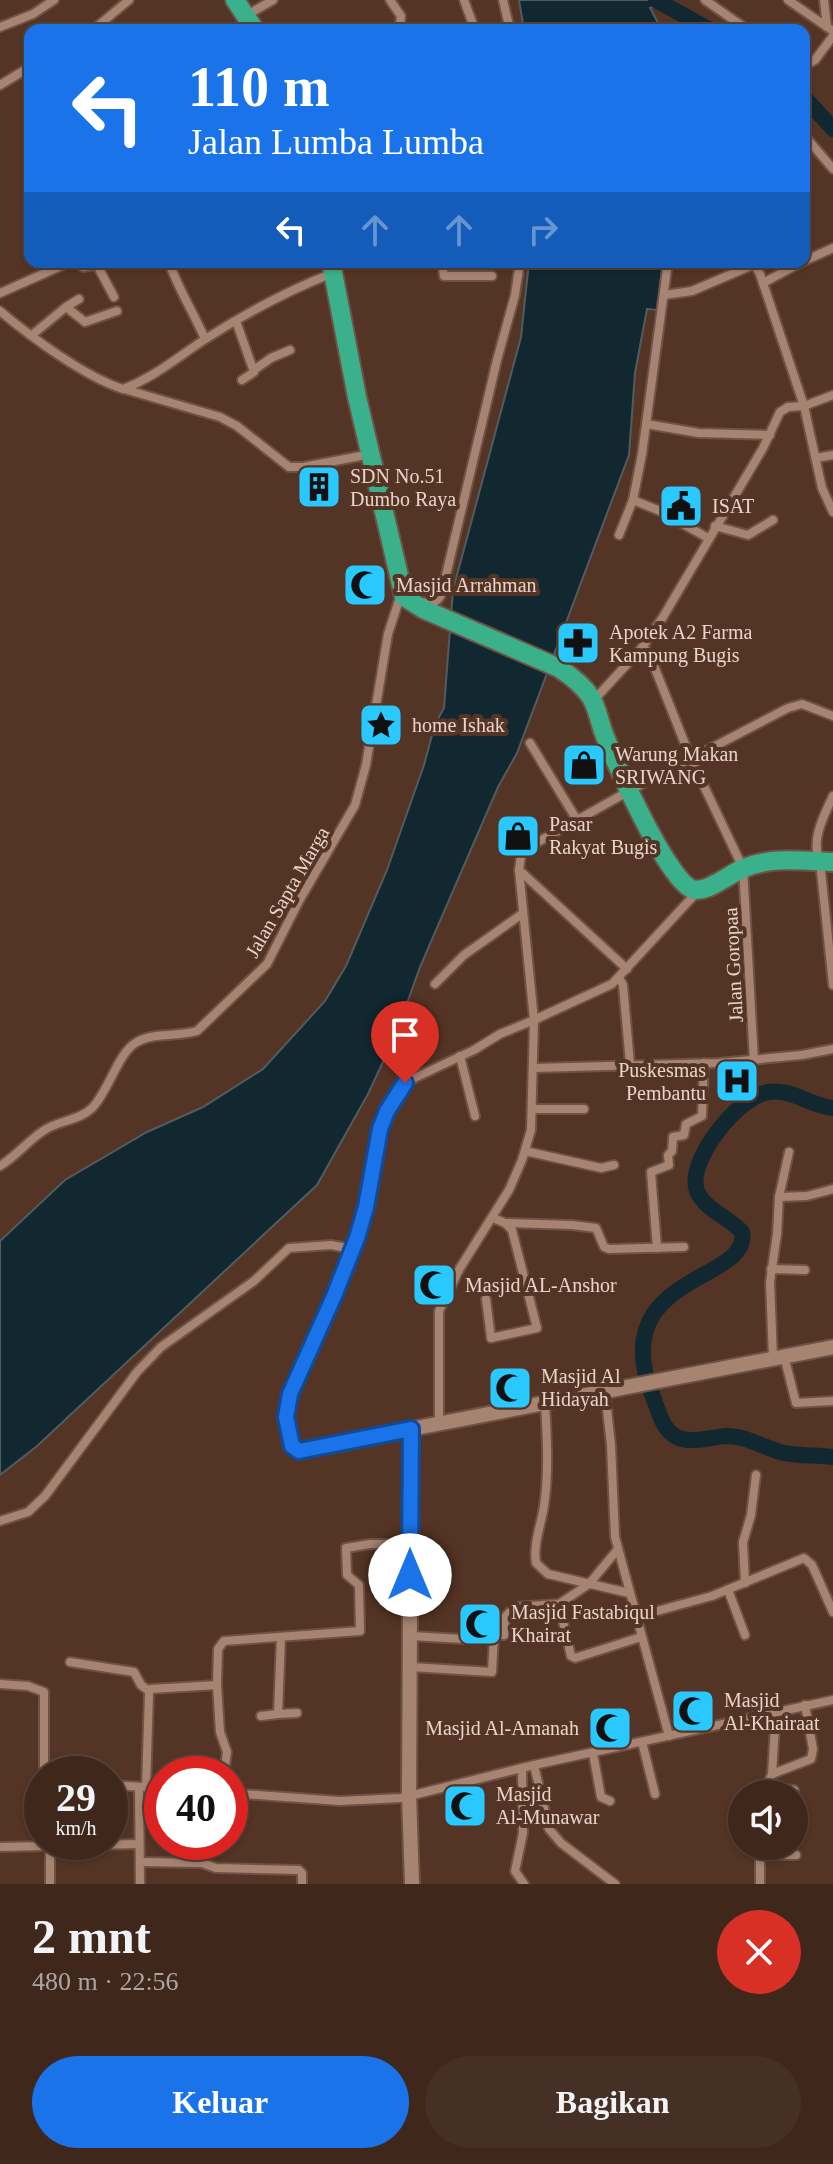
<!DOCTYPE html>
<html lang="id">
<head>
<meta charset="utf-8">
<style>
	body { margin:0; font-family:Georgia,serif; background:#462f24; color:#f1f3f6; height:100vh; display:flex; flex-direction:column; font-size:30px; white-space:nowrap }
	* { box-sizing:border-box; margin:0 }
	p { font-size:26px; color:#ada5a3 }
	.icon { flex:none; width:44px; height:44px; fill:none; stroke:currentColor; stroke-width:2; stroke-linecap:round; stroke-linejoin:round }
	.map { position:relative; height:1884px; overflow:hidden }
	.details { display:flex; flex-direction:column; background:#3f271b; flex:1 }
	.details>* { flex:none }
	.top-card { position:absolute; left:24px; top:24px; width:786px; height:244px; border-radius:16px; box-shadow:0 2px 6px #0004,0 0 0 2px #58443a; background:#1a73e8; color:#fff; overflow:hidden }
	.fabs { position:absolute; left:728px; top:1780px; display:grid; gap:16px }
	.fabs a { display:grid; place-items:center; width:80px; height:80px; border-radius:50%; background:#3f271b; box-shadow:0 2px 6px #0004,0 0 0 2px #58443a; font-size:40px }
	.speed { position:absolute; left:24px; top:1756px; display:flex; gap:16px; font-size:40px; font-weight:700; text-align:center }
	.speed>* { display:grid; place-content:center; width:104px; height:104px; border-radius:50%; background:#3f271b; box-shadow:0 2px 6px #0004,0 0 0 2px #58443a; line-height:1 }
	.speed small { font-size:20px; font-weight:400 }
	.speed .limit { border:12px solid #d22; background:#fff; color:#111 }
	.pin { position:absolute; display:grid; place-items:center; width:68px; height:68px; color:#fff; margin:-82px -34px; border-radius:50% 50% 50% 0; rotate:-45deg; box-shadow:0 0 8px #0007 }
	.pin .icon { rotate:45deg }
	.me { position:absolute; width:88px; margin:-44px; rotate:0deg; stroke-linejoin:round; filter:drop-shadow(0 0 6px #0008) }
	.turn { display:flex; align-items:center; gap:28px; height:168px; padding:0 32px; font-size:36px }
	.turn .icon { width:104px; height:104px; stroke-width:2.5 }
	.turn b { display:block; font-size:56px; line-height:68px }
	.lanes { display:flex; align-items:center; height:76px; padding:0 32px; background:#0003; justify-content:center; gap:40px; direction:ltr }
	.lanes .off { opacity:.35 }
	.round { display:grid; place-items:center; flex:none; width:84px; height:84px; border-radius:42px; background:#462f24 }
	.headline { display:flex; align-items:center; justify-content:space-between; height:136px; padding:0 32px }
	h1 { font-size:48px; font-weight:600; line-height:60px }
	.button { display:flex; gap:16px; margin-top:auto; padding:16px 32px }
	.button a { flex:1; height:92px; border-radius:48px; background:#1a73e8; color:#fff; font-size:32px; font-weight:600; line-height:92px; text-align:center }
	.button a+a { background:#462f24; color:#f1f3f6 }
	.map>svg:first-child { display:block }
	.water { fill:#112831; stroke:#525c5f; stroke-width:2 }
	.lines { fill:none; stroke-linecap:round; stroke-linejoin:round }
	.river { stroke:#112831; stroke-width:16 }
	.street-casing { stroke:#6d5245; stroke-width:12 }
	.secondary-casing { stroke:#6d5245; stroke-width:18 }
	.highway-casing { stroke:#6d5245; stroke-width:22 }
	.street { stroke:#a78371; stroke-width:8 }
	.secondary { stroke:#a78371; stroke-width:14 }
	.highway { stroke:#3ab18b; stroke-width:18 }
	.route-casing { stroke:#114b97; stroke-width:20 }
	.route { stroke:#1a73e8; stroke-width:14 }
	.labels { text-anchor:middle; stroke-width:8; stroke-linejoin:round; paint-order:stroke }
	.poi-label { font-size:20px; fill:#e9d4cb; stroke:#543424; text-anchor:start }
	.street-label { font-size:20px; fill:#e9d4cb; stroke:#543424 }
</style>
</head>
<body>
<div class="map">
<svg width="833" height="1884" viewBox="0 0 833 1884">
	<rect width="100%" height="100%" fill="#543424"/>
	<g class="water">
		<polygon points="519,0 657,0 656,5 650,8 662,30 524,30"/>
		<polygon points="529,262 663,262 657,310 647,309 635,373 629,455 517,753 498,787 420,967 396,1034 368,1094 317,1185 37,1446 0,1475 0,1241 65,1180 147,1132 203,1107 263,1069 325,1001 346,966 387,870 424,765 435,724 444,708 453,590 521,337"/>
	</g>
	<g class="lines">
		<g class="river">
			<polyline points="656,0 710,30"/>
			<polyline points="804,97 833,129"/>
			<path d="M833,1108C810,1106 791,1088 768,1092C738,1097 686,1161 697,1191C704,1209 730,1218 742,1232C752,1283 603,1273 653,1397C658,1410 663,1431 677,1437C691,1444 711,1437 726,1436C747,1436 764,1448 784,1453C801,1456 817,1455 833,1457"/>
		</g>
		<g class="street-casing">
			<g id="street">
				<polyline points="390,0 401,16 400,25"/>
				<polyline points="464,0 475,30"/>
				<polyline points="503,0 510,30"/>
				<polyline points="705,0 748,30"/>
				<polyline points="788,0 833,31"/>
				<polyline points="824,0 827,27"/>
				<polyline points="247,15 273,0"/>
				<polyline points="0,27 33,14 54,0"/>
				<polyline points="93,30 129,0"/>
				<polyline points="804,66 815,60 833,36"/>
				<polyline points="0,85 30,67"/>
				<polyline points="804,135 833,169"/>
				<polyline points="804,261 833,248"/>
				<polyline points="77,262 83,267 97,265"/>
				<polyline points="109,262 97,265 114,297"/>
				<path d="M169,262C178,289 194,313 205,339"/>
				<polyline points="442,262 444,276 492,276"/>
				<polyline points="753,262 760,274 804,406 822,488 833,512"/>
				<polyline points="763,283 802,262"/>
				<polyline points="0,293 70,262"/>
				<polyline points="664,295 692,291 755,264"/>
				<polyline points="66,307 85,322 117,311"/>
				<path d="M0,311C31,337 85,377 123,389C155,377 179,356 207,338C248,312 289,290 333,273"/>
				<polyline points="236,321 254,372 242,380"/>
				<polyline points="32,335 66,307 79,299"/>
				<polyline points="254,370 271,358 290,350"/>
				<polyline points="124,389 220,417 237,426 289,467 303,467 371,454"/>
				<polyline points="646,424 699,433 770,435"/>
				<polyline points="816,458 833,455"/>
				<polyline points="633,500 660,511 708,538"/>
				<polyline points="715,526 748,535 773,520"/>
				<polyline points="619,535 633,500 642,454 668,262"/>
				<path d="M420,602C432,603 438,604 442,592L497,360L515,295L520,262"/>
				<polyline points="641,649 645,649 650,656 691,759 743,868 754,1061"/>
				<polyline points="594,700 641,649 663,617 763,448 780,412 788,407 804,406 833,395"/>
				<polyline points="530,743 577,820"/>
				<path d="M833,796C824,816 810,840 820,862L833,985"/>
				<polyline points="519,870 627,969"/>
				<polyline points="619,978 623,985 630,1064"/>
				<polyline points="435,984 464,955 522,914"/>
				<polyline points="460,1056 475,1116"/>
				<polyline points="534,1068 719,1063 802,1055 833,1049"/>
				<polyline points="532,1109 584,1109"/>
				<polyline points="525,1151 601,1168 614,1165"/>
				<path d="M0,1166C16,1156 28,1141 43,1131C58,1120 79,1121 92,1108C109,1091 118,1052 137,1042C154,1032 178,1037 197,1031L267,964L299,901L355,805L366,765L388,634L401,594"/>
				<polyline points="779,1197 789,1152"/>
				<polyline points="506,1223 572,1225 596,1228 604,1247 609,1249 684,1247"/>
				<polyline points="657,1248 651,1172 669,1165 668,1155 672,1151 673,1137 684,1135 686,1124 702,1116 704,1063"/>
				<polyline points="771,1269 805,1270"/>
				<polyline points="486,1299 491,1338 537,1328 512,1230 505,1223 493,1218"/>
				<polyline points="784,1356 796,1403 833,1401"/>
				<polyline points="773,1358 770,1282 777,1234 779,1197 807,1196 833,1189"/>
				<polyline points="605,1392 611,1445 615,1537 669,1736"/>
				<path d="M545,1403C547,1438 549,1472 544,1506C541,1525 533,1544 536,1563L548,1574L629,1593"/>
				<polyline points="439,1423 439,1311 460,1268 509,1190 522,1160 531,1130 534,1020 612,984 698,891"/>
				<path d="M411,1429L299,1451L294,1449C284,1432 284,1412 290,1394L334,1296L357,1238L366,1207L380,1129L396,1096L408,1081L474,1050L500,1034L534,1020L519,870L521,856L529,847L629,791L788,708L802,704L833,716"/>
				<polyline points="0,1521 28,1512 45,1496 137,1372 161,1347 254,1281 289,1248 331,1245 352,1249"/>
				<polyline points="745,1583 743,1542 751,1515 756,1475"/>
				<polyline points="728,1590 745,1635"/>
				<polyline points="559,1604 571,1656 575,1658 641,1637"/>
				<polyline points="635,1617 712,1596 804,1558 812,1565 833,1612"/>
				<polyline points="410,1636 464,1639 466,1634 504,1635 505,1617 515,1607 559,1604 589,1584 618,1549"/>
				<polyline points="70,1662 134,1672 141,1685 149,1691"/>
				<polyline points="411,1667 492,1672 494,1636"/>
				<polyline points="0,1684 28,1686 44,1692 44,1774"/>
				<polyline points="217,1685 220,1732 227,1752 224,1774"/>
				<polyline points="278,1714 297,1713"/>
				<polyline points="261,1716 278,1714 281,1637"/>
				<polyline points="642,1742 655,1794"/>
				<polyline points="593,1753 601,1797 610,1801"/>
				<polyline points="534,1765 549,1829 561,1843 615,1884"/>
				<polyline points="522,1768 523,1833 515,1871 524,1884"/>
				<polyline points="772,1774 811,1759 813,1749 805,1705"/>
				<polyline points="110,1785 162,1788"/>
				<polyline points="139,1787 140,1884"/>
				<polyline points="767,1787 794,1790"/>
				<polyline points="146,1788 149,1693 151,1689 217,1685 218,1649 224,1641 360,1631 359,1585 347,1575 346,1548 370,1544 410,1544"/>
				<polyline points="230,1793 340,1801 401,1798 534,1765 833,1700"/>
				<polyline points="764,1794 772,1774 776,1711"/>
				<polyline points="50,1842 50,1884"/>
				<polyline points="0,1847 139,1844"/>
				<polyline points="761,1855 796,1855"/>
				<polyline points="140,1862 202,1863 216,1868 299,1870 302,1873 302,1884"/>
				<polyline points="760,1884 760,1846"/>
			</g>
		</g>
		<g class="secondary-casing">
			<polyline id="secondary" points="412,1884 409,1795 411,1429 833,1347"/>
		</g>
		<g class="highway-casing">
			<g id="highway">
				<polyline points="235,0 255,30"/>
				<path d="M331,262L357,397L404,597L423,609L559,668C571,676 582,684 590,696C597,706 599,720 603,731C613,759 668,881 692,889C707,894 729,874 742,869C770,856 803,861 833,862"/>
			</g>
		</g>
		<use href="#street" class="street"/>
		<use href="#secondary" class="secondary"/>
		<use href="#highway" class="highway"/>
	</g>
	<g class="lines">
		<g class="route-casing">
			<polyline id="route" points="405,1083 387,1111 380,1129 366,1207 357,1238 334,1296 290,1394 286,1417 292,1446 299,1451 411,1429 410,1575"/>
		</g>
		<use href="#route" class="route"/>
	</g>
	<defs>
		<g id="building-square" transform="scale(2.3)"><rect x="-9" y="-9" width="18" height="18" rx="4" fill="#29c8ff" stroke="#543424"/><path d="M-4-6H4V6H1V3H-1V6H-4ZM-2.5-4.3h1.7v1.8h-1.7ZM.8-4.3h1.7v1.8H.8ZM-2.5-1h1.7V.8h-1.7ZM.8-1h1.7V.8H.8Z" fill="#111"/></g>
		<g id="civic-square" transform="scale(2.3)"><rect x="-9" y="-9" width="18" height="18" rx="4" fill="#29c8ff" stroke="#543424"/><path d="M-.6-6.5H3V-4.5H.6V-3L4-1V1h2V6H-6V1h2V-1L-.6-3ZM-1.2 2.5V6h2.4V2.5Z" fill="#111"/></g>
		<g id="mosque-square" transform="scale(2.3)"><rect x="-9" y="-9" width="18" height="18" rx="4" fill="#29c8ff" stroke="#543424"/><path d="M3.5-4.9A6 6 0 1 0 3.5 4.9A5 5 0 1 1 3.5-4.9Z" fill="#111"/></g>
		<g id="pharmacy-square" transform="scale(2.3)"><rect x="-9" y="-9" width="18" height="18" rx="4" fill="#29c8ff" stroke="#543424"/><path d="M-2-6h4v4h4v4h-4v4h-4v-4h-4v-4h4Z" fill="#111"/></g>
		<g id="sight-square" transform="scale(2.3)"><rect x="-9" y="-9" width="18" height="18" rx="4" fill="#29c8ff" stroke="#543424"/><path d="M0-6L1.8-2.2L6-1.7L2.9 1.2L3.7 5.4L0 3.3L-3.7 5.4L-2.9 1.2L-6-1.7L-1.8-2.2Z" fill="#111"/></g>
		<g id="shop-square" transform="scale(2.3)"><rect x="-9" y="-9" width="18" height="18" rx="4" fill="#29c8ff" stroke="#543424"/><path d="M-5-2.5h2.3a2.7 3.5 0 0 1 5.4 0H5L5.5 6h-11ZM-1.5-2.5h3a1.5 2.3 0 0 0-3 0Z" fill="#111"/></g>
		<g id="hospital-square" transform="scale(2.3)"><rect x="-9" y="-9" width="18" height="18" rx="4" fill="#29c8ff" stroke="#543424"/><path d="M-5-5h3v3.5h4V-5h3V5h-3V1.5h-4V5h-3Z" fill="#111"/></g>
	</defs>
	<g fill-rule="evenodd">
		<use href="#building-square" x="319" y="487"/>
		<use href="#civic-square" x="681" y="506"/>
		<use href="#mosque-square" x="365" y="585"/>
		<use href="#pharmacy-square" x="578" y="643"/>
		<use href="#sight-square" x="381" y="725"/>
		<use href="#shop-square" x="584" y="765"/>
		<use href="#shop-square" x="518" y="836"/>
		<use href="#hospital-square" x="737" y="1081"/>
		<use href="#mosque-square" x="434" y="1285"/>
		<use href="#mosque-square" x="510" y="1388"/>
		<use href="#mosque-square" x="480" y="1624"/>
		<use href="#mosque-square" x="693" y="1711"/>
		<use href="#mosque-square" x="610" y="1728"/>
		<use href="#mosque-square" x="465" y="1806"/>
	</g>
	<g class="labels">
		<g class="poi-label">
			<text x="350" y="483">SDN No.51<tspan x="350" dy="23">Dumbo Raya</tspan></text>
			<text x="712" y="513">ISAT</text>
			<text x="396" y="592">Masjid Arrahman</text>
			<text x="609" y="639">Apotek A2 Farma<tspan x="609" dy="23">Kampung Bugis</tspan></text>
			<text x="412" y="732">home Ishak</text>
			<text x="615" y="761">Warung Makan<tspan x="615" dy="23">SRIWANG</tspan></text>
			<text x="549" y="831">Pasar<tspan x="549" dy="23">Rakyat Bugis</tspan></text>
			<text x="706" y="1077" text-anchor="end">Puskesmas<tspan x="706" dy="23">Pembantu</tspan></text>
			<text x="465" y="1292">Masjid AL-Anshor</text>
			<text x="541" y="1383">Masjid Al<tspan x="541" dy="23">Hidayah</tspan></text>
			<text x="511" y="1619">Masjid Fastabiqul<tspan x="511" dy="23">Khairat</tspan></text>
			<text x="724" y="1707">Masjid<tspan x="724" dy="23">Al-Khairaat</tspan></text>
			<text x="579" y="1735" text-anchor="end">Masjid Al-Amanah</text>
			<text x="496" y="1801">Masjid<tspan x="496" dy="23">Al-Munawar</tspan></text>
		</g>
		<g class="street-label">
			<text transform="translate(287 892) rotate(-60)" y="7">Jalan Sapta Marga</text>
			<text transform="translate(733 965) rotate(-93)" y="7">Jalan Goropaa</text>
		</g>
	</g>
</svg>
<div class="fabs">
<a><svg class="icon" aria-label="sound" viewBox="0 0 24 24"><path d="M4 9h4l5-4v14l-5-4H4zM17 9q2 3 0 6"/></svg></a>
</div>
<div class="speed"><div>29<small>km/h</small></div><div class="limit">40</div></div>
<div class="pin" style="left:405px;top:1083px;background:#d93025"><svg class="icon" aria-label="arrive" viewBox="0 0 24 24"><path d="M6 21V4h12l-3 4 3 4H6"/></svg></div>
<svg class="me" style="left:410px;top:1575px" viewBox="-20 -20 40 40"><circle r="19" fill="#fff"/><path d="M0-13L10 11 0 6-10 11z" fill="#1a73e8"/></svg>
<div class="top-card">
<div class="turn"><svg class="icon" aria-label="left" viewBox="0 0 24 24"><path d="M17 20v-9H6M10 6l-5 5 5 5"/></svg><div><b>110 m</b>Jalan Lumba Lumba</div></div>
<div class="lanes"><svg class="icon" aria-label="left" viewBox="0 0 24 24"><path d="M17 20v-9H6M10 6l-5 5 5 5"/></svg><svg class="icon off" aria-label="ahead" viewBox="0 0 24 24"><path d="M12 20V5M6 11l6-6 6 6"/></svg><svg class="icon off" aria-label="ahead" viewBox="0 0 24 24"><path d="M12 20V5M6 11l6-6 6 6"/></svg><svg class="icon off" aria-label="right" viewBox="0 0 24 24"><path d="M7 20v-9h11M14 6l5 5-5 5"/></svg></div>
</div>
</div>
<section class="details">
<div class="headline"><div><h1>2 mnt</h1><p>480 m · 22:56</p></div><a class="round" style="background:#d93025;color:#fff"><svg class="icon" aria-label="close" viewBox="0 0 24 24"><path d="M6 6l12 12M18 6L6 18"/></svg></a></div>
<div class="button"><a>Keluar</a><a>Bagikan</a></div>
</section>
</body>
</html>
